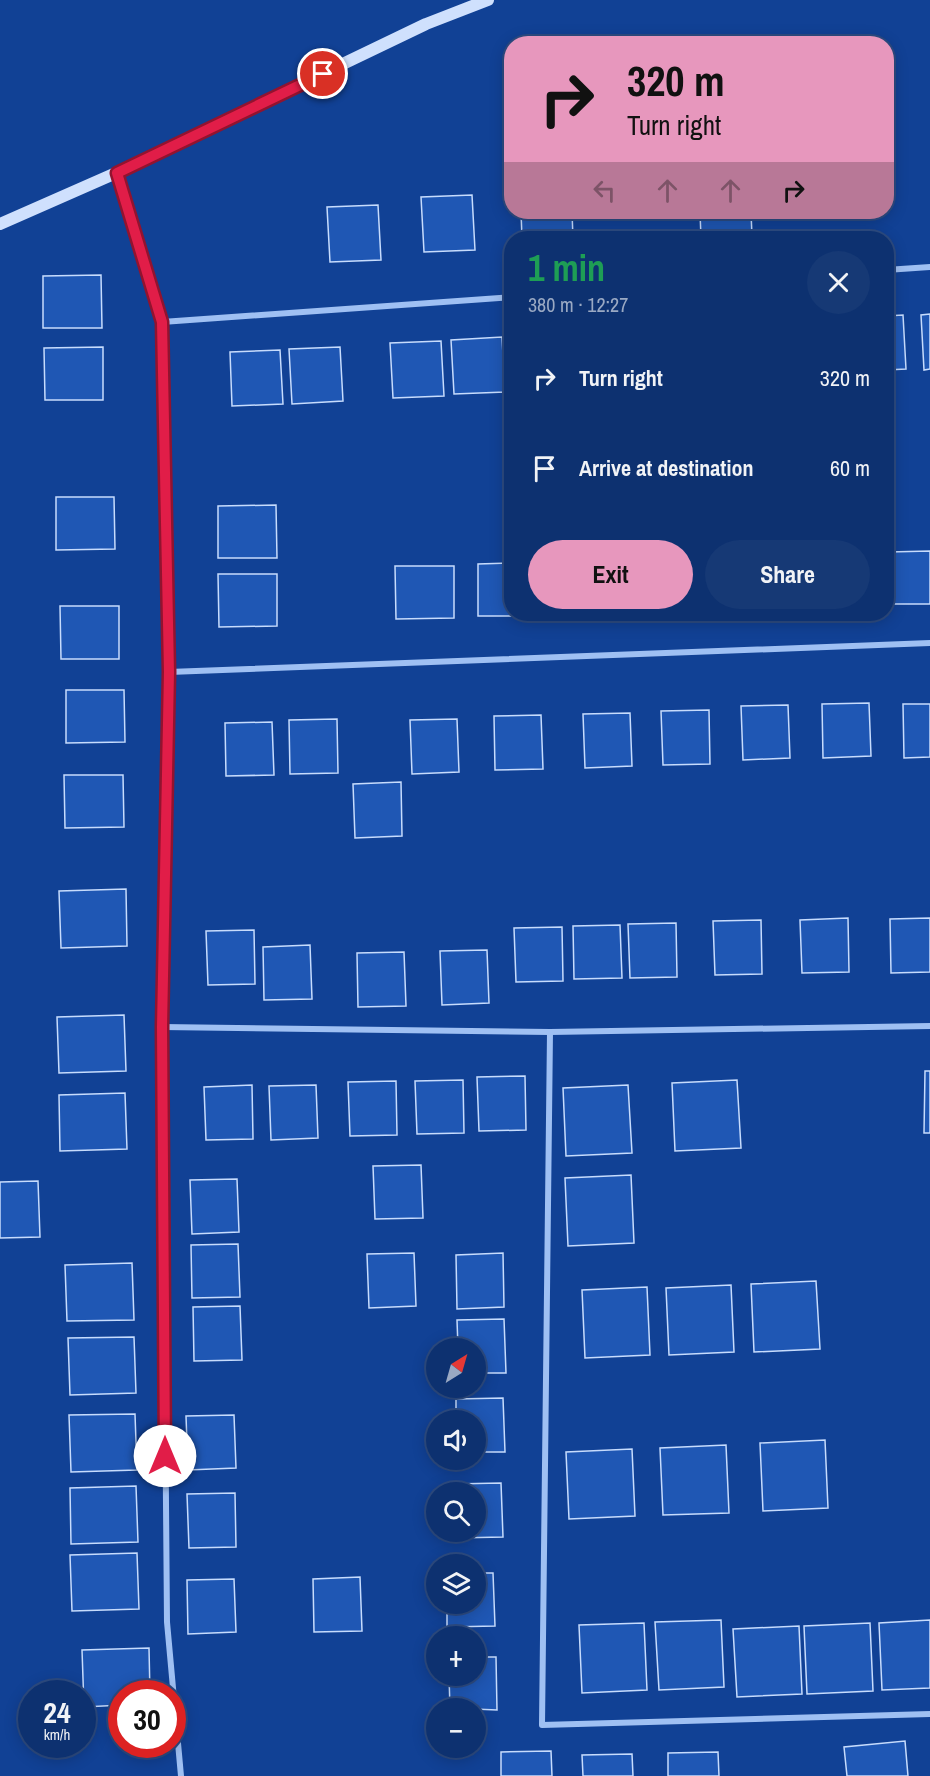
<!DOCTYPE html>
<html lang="en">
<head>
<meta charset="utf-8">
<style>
	body { margin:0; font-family:"Archivo Narrow",sans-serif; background:#163975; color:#f1f3f6; height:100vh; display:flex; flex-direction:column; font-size:22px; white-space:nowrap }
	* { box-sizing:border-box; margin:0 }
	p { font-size:20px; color:#9aa9c3 }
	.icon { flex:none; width:33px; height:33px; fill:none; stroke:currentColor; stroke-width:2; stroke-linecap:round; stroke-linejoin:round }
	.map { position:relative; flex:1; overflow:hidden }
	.sheet { position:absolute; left:504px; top:231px; width:390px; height:390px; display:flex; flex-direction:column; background:#0d3170; border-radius:24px; box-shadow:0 3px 15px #0003,0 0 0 2px #2d4c83 }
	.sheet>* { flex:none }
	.hud { position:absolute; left:504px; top:36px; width:390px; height:183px; border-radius:24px; box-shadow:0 3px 15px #0003,0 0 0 2px #2d4c83; background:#e797bd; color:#111; overflow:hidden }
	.needle { width:39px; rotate:37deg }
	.controls { position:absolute; left:426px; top:1338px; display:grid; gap:12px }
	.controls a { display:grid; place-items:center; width:60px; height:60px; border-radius:50%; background:#0d3170; box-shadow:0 3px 15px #0003,0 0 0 2px #2d4c83; font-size:30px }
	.speed { position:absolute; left:18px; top:1680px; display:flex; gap:12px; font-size:30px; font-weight:700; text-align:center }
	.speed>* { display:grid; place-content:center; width:78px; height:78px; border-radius:50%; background:#0d3170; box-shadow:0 3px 15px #0003,0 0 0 2px #2d4c83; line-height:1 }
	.speed small { font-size:15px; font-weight:400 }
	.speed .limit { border:9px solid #d22; background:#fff; color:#111 }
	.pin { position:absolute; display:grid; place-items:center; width:51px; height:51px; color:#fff; margin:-26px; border:3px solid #fff; border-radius:50%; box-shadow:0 2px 6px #0007 }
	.me { position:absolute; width:66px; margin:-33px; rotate:0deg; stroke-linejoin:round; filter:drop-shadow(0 0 4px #0008) }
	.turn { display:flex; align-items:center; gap:21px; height:126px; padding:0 24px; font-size:27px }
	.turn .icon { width:78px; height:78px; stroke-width:2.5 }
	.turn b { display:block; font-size:42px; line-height:51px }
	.lanes { display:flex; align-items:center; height:57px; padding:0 24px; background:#0003; justify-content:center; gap:30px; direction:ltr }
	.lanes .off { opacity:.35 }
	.round { display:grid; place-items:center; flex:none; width:63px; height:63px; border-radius:32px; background:#163975 }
	.head { display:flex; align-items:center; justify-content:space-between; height:102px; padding:0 24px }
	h1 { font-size:36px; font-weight:700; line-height:45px; color:#1e9e55 }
	.button { display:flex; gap:12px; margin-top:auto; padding:12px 24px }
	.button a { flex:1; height:69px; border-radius:36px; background:#e797bd; color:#111; font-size:24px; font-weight:700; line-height:69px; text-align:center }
	.button a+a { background:#163975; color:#f1f3f6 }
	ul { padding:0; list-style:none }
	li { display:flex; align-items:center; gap:18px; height:90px; padding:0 24px }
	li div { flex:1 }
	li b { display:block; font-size:22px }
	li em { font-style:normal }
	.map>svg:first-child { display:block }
	.building { fill:#1f57b4; stroke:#c7dcfd; stroke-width:1.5 }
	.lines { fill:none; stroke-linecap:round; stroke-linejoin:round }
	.street { stroke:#9fc0f3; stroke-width:6 }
	.secondary { stroke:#cfe0fd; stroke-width:12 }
	.route-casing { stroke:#92132f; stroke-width:15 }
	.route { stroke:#e11d48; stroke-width:10 }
</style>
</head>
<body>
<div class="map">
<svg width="930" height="1776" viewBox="0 0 930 1776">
	<rect width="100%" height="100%" fill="#114195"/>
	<g class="building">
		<polygon points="472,195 475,250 424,252 421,197"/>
		<polygon points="378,205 381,260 330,262 327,207"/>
		<polygon points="521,212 572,212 573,238 522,238"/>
		<polygon points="700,212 751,212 752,236 701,238"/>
		<polygon points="101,275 102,328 43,328 43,276"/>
		<polygon points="930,314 930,369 924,370 921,315"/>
		<polygon points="903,315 906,369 886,370 886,316"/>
		<polygon points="502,337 505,392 454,394 451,340"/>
		<polygon points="441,341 444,396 393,398 390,343"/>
		<polygon points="103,347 103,400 45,400 44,348"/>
		<polygon points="340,347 343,401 292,404 289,349"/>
		<polygon points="280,350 283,404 232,406 230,352"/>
		<polygon points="56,497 114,497 115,549 56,550"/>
		<polygon points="276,505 277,558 218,558 218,506"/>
		<polygon points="930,551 930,604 890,604 889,552"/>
		<polygon points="512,563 512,614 537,614 537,616 478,616 478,564"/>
		<polygon points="395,566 454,566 454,618 396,619"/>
		<polygon points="218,574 277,574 277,626 219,627"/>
		<polygon points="60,606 119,606 119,659 61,659"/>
		<polygon points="561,614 619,614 619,615 561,616"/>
		<polygon points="66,690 124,690 125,742 66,743"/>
		<polygon points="869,703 871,756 823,758 822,704"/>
		<polygon points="903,704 930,704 930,757 904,758"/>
		<polygon points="788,705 790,758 743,760 741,706"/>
		<polygon points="709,710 710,764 663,765 661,711"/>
		<polygon points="630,713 632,766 585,768 583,714"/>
		<polygon points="541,715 543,769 495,770 494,716"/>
		<polygon points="337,719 338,773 290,774 289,720"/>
		<polygon points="457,719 459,772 412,774 410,720"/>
		<polygon points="272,722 274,775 226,776 225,723"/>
		<polygon points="64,775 123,775 124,827 65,828"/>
		<polygon points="401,782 402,836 355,838 353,784"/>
		<polygon points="126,889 127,946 61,948 59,891"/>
		<polygon points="848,918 849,972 802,973 800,920"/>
		<polygon points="930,918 930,972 891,973 890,919"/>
		<polygon points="761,920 762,974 715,975 713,921"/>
		<polygon points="676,923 677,977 630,978 628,924"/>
		<polygon points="620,925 622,978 574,979 573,926"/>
		<polygon points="562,927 563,981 516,982 514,928"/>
		<polygon points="254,930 255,984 208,985 206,931"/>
		<polygon points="310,945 312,999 264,1000 263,947"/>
		<polygon points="487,950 489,1003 442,1005 440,951"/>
		<polygon points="404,952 406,1006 358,1007 357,953"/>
		<polygon points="124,1015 126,1071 59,1073 57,1017"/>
		<polygon points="925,1071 930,1071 930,1133 924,1133"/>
		<polygon points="525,1076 526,1130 479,1131 477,1077"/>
		<polygon points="463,1080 464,1133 417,1134 415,1081"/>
		<polygon points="737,1080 741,1148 675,1151 672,1083"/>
		<polygon points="396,1081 397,1135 350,1136 348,1082"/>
		<polygon points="252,1085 253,1139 206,1140 204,1087"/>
		<polygon points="316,1085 318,1138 271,1140 269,1086"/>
		<polygon points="628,1085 632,1153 566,1156 563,1088"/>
		<polygon points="125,1093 127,1149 60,1151 59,1095"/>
		<polygon points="421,1165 423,1218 375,1219 373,1166"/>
		<polygon points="631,1175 634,1243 568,1246 565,1178"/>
		<polygon points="237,1179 239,1232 192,1234 190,1180"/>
		<polygon points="38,1181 40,1237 0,1238 0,1182"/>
		<polygon points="238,1244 240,1297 192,1298 191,1245"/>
		<polygon points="414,1253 416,1306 369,1308 367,1254"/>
		<polygon points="503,1253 504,1307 457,1309 456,1255"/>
		<polygon points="132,1263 134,1320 67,1321 65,1265"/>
		<polygon points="816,1281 820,1349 754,1352 751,1284"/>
		<polygon points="731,1285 734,1352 669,1355 666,1288"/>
		<polygon points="647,1287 650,1355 585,1358 582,1290"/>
		<polygon points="240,1306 242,1360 194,1361 193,1307"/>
		<polygon points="504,1319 506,1373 476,1373 476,1348 458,1348 457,1320"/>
		<polygon points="134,1337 136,1393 70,1395 68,1338"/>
		<polygon points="503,1398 505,1452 476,1452 476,1420 456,1420 456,1399"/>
		<polygon points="135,1414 137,1470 71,1472 69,1415"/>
		<polygon points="234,1415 236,1468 188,1470 186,1416"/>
		<polygon points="825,1440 828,1508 763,1511 760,1443"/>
		<polygon points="726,1445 729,1513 663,1515 660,1448"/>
		<polygon points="632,1449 635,1516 569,1519 566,1452"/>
		<polygon points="501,1483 503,1537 455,1538 455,1532 476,1532 476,1492 454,1492 453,1484"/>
		<polygon points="136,1486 138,1542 71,1544 70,1488"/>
		<polygon points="235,1493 236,1547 189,1548 187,1494"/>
		<polygon points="137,1553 139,1609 72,1611 70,1555"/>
		<polygon points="476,1573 493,1573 495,1626 447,1627 447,1604 476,1604"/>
		<polygon points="360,1577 362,1631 314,1632 313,1579"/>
		<polygon points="234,1579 236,1632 188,1634 187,1580"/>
		<polygon points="721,1620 724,1687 659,1690 655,1622"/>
		<polygon points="930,1620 930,1688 882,1690 879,1623"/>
		<polygon points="644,1623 647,1690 582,1693 579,1625"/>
		<polygon points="870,1623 873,1691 807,1694 804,1626"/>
		<polygon points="799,1626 802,1694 737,1697 733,1629"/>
		<polygon points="149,1648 150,1694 122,1694 122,1705 84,1707 82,1650"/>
		<polygon points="476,1657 496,1657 497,1710 450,1708 449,1676 476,1676"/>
		<polygon points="905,1741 908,1776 847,1776 844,1747"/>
		<polygon points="551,1751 552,1776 501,1776 501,1752"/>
		<polygon points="718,1752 719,1776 668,1776 668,1753"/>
		<polygon points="632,1754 633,1776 583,1776 582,1755"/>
	</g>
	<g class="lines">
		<g class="street">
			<polyline points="116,173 162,322 169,672 162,1027 167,1622 181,1776"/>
			<polyline points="886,270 930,267"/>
			<polyline points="162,322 512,297"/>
			<polyline points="169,672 930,643"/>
			<polyline points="162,1027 550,1032 930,1026"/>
			<polyline points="550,1032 542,1725 930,1714"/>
		</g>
		<polyline class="secondary" points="0,224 116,173 426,24 488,0"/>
	</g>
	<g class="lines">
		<g class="route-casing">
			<polyline id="route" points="165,1456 162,1027 169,672 162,322 117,173 323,74"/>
		</g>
		<use href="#route" class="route"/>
	</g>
</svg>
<div class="controls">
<a><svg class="needle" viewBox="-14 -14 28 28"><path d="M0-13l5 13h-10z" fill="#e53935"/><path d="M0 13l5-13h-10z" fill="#9aa9c3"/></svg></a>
<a><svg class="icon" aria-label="sound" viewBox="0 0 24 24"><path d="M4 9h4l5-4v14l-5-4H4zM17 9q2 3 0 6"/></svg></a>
<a><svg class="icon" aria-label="search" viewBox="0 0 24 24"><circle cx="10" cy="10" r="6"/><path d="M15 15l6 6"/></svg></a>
<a><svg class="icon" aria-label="layers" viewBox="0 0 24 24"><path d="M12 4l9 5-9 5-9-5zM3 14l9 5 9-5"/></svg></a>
<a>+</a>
<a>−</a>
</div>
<div class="speed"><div>24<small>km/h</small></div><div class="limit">30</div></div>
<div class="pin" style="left:323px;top:74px;background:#d93025"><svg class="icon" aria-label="arrive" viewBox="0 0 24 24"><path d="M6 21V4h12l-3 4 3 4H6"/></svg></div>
<svg class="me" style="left:165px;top:1456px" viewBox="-20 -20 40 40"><circle r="19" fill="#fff"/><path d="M0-13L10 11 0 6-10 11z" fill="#e11d48"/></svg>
<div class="hud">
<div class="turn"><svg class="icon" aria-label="right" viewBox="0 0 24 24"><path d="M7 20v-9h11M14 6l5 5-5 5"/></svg><div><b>320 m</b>Turn right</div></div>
<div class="lanes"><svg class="icon off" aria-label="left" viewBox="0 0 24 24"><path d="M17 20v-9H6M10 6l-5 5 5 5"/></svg><svg class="icon off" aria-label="ahead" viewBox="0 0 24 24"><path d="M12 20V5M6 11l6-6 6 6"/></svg><svg class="icon off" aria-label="ahead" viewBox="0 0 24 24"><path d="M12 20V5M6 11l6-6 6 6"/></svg><svg class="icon" aria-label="right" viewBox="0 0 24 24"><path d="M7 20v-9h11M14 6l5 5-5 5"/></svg></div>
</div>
<section class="sheet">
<div class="head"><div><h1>1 min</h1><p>380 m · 12:27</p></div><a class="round"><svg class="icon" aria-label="close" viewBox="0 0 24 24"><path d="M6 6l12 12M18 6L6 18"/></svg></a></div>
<ul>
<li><svg class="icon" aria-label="right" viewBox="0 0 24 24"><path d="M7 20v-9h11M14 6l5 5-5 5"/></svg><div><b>Turn right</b></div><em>320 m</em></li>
<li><svg class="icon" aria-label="arrive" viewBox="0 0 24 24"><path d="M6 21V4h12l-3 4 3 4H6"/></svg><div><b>Arrive at destination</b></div><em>60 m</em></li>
</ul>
<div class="button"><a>Exit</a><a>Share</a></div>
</section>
</div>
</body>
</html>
